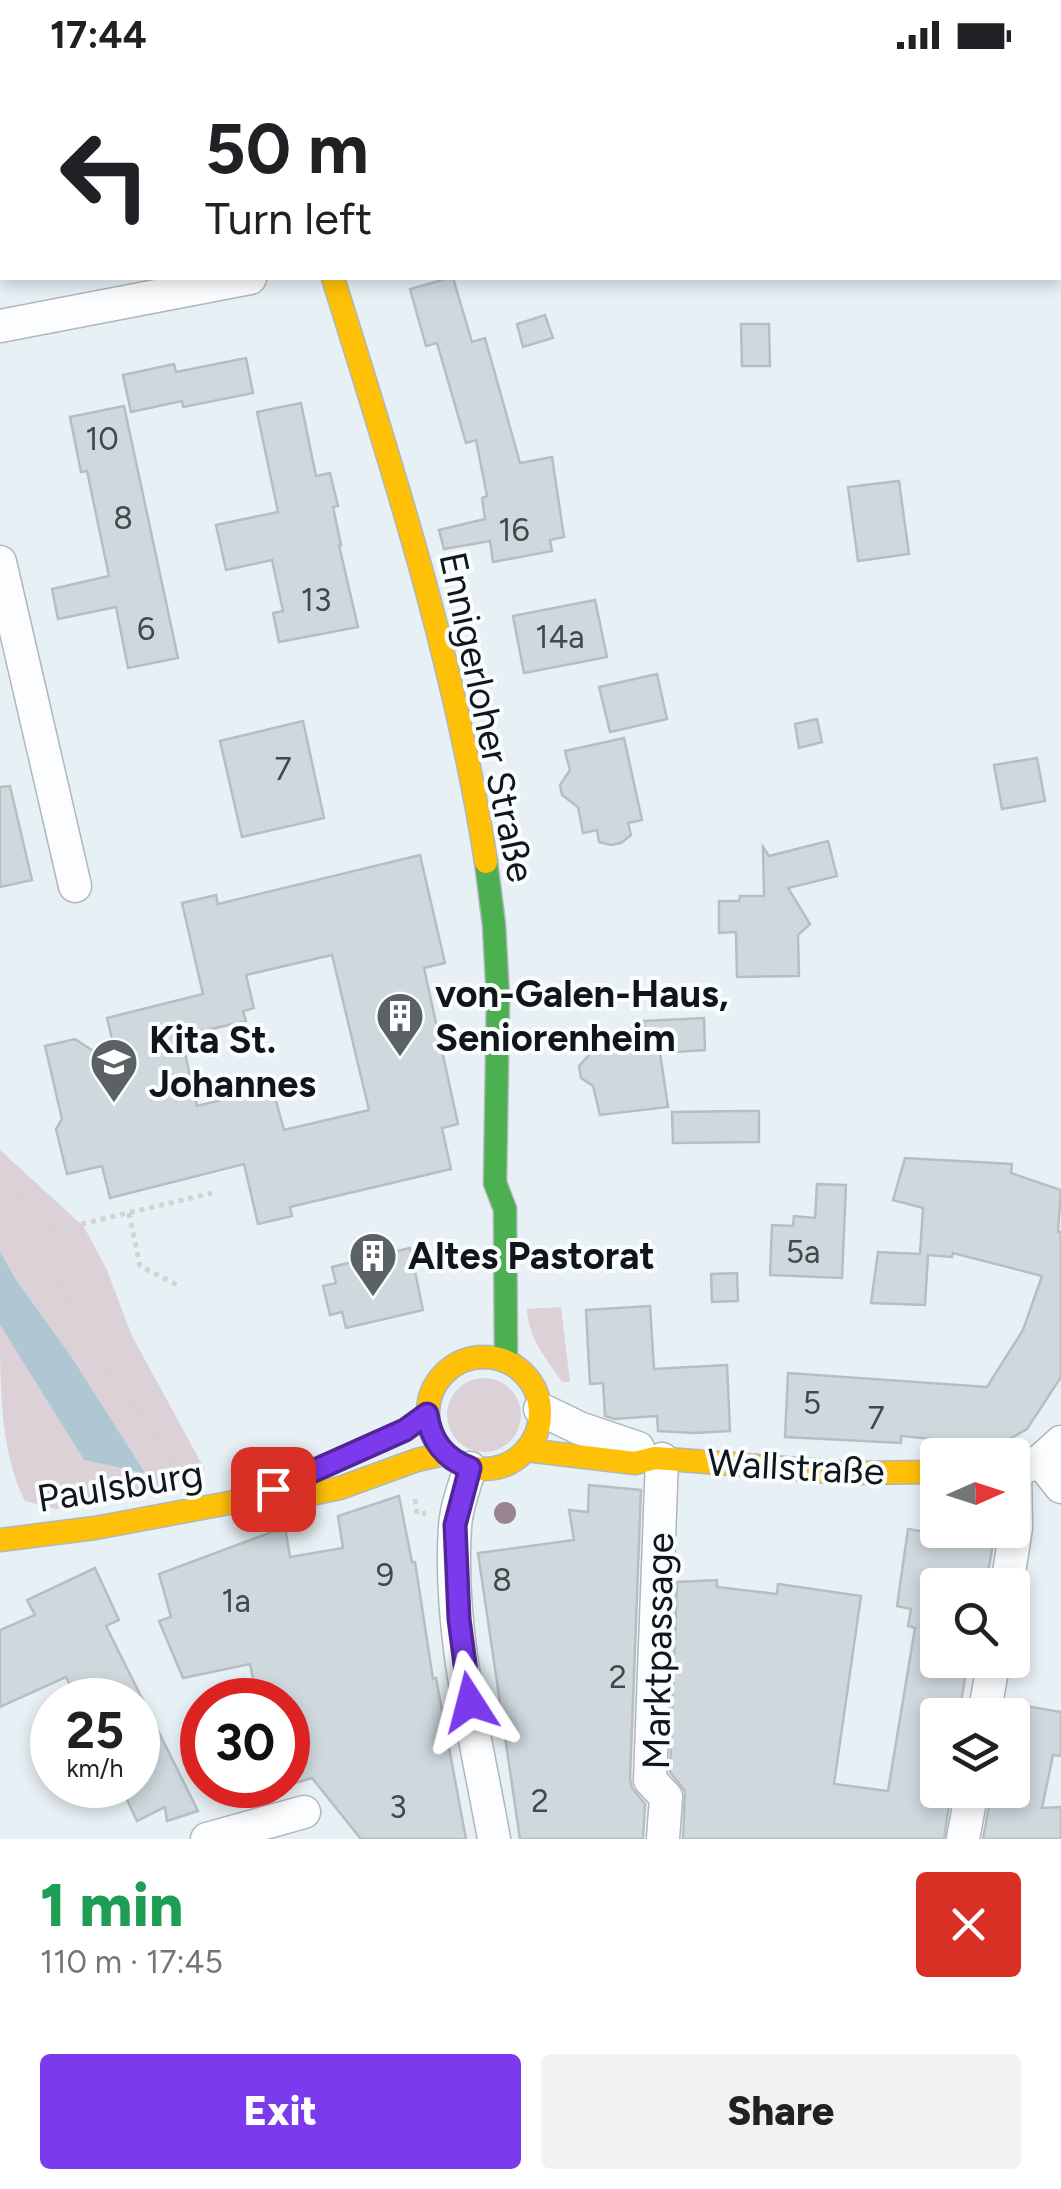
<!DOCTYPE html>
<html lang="en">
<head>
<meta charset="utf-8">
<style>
	body { margin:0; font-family:Figtree,sans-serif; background:#f2f2f2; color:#202124; height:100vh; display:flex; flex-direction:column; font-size:38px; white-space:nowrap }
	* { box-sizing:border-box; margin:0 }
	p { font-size:32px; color:#757577 }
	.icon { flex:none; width:55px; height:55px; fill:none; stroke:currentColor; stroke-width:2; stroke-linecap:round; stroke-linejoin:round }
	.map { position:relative; height:1769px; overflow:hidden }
	.sheet { display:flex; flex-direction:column; background:#fff; flex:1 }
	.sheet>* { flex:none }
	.hud { position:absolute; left:0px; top:0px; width:1062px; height:210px; box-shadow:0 5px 15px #0003; background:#fff; color:#202124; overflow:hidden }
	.needle { width:65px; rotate:87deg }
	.tools { position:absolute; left:920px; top:1368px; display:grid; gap:20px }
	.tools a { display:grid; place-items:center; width:110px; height:110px; border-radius:10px; background:#fff; box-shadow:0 5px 15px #0003; font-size:50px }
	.speed { position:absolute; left:30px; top:1608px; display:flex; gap:20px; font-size:50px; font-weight:700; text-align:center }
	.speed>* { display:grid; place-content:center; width:130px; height:130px; border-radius:50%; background:#fff; box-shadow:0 5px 15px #0003; line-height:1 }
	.speed small { font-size:25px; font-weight:400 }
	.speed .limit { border:15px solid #d22; background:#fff; color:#111 }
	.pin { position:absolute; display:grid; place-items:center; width:85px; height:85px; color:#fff; margin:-42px; border-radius:20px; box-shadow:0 5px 15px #0006 }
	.me { position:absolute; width:110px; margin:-55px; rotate:351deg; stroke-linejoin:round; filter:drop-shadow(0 0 8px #0008) }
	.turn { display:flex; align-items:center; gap:35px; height:210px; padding:0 40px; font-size:45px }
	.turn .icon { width:130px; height:130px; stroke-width:2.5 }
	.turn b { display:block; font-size:70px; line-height:85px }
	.round { display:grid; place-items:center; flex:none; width:105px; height:105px; border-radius:10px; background:#f2f2f2 }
	.overview { display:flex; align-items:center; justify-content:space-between; height:170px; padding:0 40px }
	h1 { font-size:60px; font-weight:800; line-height:75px; color:#1e9e55 }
	.button { display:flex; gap:20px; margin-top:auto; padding:20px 40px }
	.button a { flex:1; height:115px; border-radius:10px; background:#7c3aed; color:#fff; font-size:40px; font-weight:800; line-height:115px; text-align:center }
	.button a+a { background:#f2f2f2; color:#202124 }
	.status { display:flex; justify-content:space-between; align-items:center; height:70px; padding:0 50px; background:#fff; direction:ltr }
	.status svg { height:28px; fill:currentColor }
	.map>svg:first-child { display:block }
	.green { fill:#dbd1d7 }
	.water { fill:#afc7d3 }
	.building { fill:#ced8dd; stroke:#b7bec2; stroke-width:2.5; fill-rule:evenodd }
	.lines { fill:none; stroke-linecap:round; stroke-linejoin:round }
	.street-casing { stroke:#b0b7bb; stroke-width:35 }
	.fast-casing { stroke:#b0b7bb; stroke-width:25 }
	.slow-casing { stroke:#b0b7bb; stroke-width:25 }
	.path { stroke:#d1d3d5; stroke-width:5; stroke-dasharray:5 5; stroke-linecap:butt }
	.street { stroke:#fbfdfe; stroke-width:32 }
	.fast { stroke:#4caf50; stroke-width:22 }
	.slow { stroke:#ffc107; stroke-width:22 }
	.tree { fill:#99848f }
	.route-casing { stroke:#51269a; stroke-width:25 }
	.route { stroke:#7c3aed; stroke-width:18 }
	.labels { text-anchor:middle; stroke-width:8; stroke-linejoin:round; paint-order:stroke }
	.number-label { font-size:32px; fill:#42484c }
	.street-label { font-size:38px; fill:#101619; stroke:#f9fdfe }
	.poi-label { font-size:38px; font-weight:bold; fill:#101619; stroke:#f9fdfe; text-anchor:start }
</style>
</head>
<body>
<div class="status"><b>17:44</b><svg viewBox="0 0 49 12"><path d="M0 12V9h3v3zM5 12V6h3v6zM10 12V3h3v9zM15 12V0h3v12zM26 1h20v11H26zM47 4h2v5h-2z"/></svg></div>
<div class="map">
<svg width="1061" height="1769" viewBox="0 0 1061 1769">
	<rect width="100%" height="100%" fill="#e7f0f5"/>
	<g class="green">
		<path d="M0,1080L84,1157L107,1200L132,1266L205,1400L160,1420L56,1439L25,1431C0,1383 0,1313 0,1255L84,1390L144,1402L71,1286L15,1208L0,1181Z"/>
		<path d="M561,1237L570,1312H562C546,1288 528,1268 527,1239Z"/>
		<circle cx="484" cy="1345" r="37"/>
	</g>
	<polygon class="water" points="0,1181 15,1208 71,1286 145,1403 84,1390 0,1255"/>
	<g class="building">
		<polygon points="449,208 453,208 472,272 485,268 520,393 552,387 564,467 550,470 552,481 493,492 490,471 444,479 439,460 485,449 482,428 487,426 476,370 466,373 437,273 426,276 410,219"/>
		<polygon points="545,245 553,268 523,277 517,254"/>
		<polygon points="741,254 769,254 770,296 742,296"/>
		<polygon points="246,288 253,323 183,337 182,331 131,342 123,305 174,294 176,302"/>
		<polygon points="301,333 316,406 330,403 338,436 333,437 341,475 339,475 358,557 279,572 273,543 283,541 272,490 226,500 216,455 278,442 257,342"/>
		<polygon points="124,336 178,588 128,598 116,537 58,549 52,519 109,506 87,401 81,402 70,347"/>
		<polygon points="899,411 909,484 858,491 848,417"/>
		<polygon points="595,530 607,587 524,603 513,546"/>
		<polygon points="657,604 667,649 610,662 599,617"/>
		<polygon points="817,649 822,672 799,678 795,654"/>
		<polygon points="303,651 324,748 242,767 220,671"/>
		<polygon points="624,668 642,750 628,753 631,765 621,773 611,775 599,772 597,760 583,763 578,737 562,725 560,715 570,700 565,681"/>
		<polygon points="1037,688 1045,731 1002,739 994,695"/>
		<polygon points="10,716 32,810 0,817 0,717"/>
		<polygon points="828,771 837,806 788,818 810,854 798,865 799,906 737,907 736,862 719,863 719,831 739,831 740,826 764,826 763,777 769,786"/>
		<path d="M420,785L445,893L424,898L458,1054L442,1058L451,1099L290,1137L292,1146L258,1154L244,1094L110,1128L102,1096L67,1104L56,1059L62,1049L45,976L75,969L119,998L107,948L203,924L182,833L216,825L218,834ZM332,885L369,1040L284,1060L275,1027L264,1029L262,1020L197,1036L181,966L246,951L243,941L254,938L246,905Z"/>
		<polygon points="704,948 705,980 660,983 668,1037 600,1045 593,1016 581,1008 579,996 590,984 588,966 645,958 644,951"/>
		<polygon points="742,1041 759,1041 759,1072 673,1073 672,1042"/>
		<polygon points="905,1088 1012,1094 1011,1103 1061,1120 1058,1162 1061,1162 1061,1307 1027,1359 999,1375 901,1366 901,1373 785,1367 788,1303 987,1317 1023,1260 1042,1206 953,1183 952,1187 928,1185 925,1235 871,1233 878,1182 920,1184 923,1138 893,1130"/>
		<polygon points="817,1114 846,1115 842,1208 770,1205 772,1155 793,1156 794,1146 815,1148"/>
		<polygon points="410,1178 423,1240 346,1258 342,1242 330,1245 323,1216 336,1213 332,1197"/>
		<polygon points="737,1203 738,1231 712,1232 711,1204"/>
		<polygon points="650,1236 654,1299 727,1295 730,1361 693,1363 658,1361 657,1346 614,1349 605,1346 603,1313 590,1314 586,1240"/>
		<polygon points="589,1415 641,1420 630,1709 632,1718 645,1734 643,1769 520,1769 478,1483 574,1470 569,1440 588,1442"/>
		<polygon points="399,1426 412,1492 415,1492 433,1609 436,1608 466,1769 361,1769 312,1708 288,1715 288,1630 257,1630 250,1594 183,1608 159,1551 171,1547 159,1504 285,1457 290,1487 343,1478 338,1446"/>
		<polygon points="908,1459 993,1473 986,1515 938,1515 938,1590 968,1590 959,1645 938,1645 938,1720 951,1722 944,1769 683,1769 685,1721 670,1702 677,1512 717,1510 717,1517 777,1524 778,1514 861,1526 834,1714 888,1721 915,1558 908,1556 911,1539 897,1536"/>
		<polygon points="95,1498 119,1550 106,1556 198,1741 167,1751 165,1737 137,1751 120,1715 138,1715 138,1630 77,1630 66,1607 0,1637 0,1560 35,1545 27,1530"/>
		<polygon points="1019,1635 1061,1642 1061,1686 1053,1685 1042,1738 1061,1737 1061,1769 983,1769 989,1736 998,1737 1002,1720 1012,1720 1012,1673"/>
	</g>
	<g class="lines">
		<g class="street-casing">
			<g id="street">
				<polyline points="1060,124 1061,124"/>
				<polyline points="0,256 250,208"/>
				<polyline points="0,492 75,816"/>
				<polyline points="540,1339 579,1358 638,1378"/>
				<polyline points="662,1389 650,1710 666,1727 663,1769"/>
				<polyline points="1040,1391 1061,1417"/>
				<path d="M470,1398C464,1417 456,1438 455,1457C448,1561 476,1668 494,1769"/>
				<polyline points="1012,1402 1040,1391 1061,1372"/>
				<polyline points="1007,1515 1016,1458 1015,1402"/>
				<polyline points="984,1645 994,1590"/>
				<polyline points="207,1769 304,1742"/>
				<polyline points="963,1769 972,1720"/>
			</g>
		</g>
		<g class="fast-casing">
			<g id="fast">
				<polyline points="284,0 284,2"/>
				<polyline points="486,792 494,855 498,928 495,1113 505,1139 506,1291"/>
			</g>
		</g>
		<g class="slow-casing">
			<g id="slow">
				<path d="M333,208C393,400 455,592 486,792"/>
				<circle cx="484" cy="1343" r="56"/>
				<polyline points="526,1380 635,1393 655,1388 847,1403 938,1402"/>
				<polyline points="0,1470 95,1458 250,1429 302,1426 340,1418 417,1390 444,1384"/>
			</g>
		</g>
		<g class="path">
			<polyline points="0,1101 29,1139 52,1161 62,1218 105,1298 153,1360 179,1403"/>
			<polyline points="129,1143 140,1196 181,1217"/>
			<polyline points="52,1161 212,1123"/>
			<polyline points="415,1429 417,1444 426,1443"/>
		</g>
		<use href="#street" class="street"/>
		<use href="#fast" class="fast"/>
		<use href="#slow" class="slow"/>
	</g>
	<circle class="tree" cx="505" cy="1443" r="11"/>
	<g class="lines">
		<g class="route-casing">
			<path id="route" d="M273,1419L405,1360L427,1344C431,1371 444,1388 470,1398L455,1455L459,1549L470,1632"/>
		</g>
		<use href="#route" class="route"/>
	</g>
	<defs>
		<g id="building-pin" transform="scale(2.5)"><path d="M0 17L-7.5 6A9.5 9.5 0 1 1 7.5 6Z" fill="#5b6266" stroke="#f9fdfe"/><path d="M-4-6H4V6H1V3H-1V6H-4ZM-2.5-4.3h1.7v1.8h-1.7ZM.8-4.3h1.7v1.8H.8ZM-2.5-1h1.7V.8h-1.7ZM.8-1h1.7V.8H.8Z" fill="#fff"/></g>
		<g id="school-pin" transform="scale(2.5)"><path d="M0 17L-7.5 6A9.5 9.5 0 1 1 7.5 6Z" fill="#5b6266" stroke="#f9fdfe"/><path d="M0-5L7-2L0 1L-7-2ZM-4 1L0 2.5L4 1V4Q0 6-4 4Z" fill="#fff"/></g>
	</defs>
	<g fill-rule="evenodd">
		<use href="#building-pin" x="400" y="946"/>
		<use href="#school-pin" x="114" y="992"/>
		<use href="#building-pin" x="373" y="1186"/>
	</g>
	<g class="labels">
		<g class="number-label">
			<text x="102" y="380">10</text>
			<text x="123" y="459">8</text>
			<text x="514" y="471">16</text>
			<text x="316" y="541">13</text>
			<text x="146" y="570">6</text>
			<text x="560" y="578">14a</text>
			<text x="283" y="710">7</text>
			<text x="803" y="1193">5a</text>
			<text x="812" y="1344">5</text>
			<text x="876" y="1359">7</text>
			<text x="385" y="1516">9</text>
			<text x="502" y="1521">8</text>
			<text x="236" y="1542">1a</text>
			<text x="618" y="1618">2</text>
			<text x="540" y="1742">2</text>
			<text x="398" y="1748">3</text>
		</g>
		<g class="street-label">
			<text transform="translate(487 647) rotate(78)" y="13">Ennigerloher Straße</text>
			<text transform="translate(796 1397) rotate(3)" y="13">Wallstraße</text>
			<text transform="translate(120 1416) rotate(-9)" y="13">Paulsburg</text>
			<text transform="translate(658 1581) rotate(-89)" y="13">Marktpassage</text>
		</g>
		<g class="poi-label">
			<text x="435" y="937">von-Galen-Haus,<tspan x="435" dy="44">Seniorenheim</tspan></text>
			<text x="149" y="983">Kita St.<tspan x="149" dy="44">Johannes</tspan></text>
			<text x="408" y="1199">Altes Pastorat</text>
		</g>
	</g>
</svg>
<div class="tools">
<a><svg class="needle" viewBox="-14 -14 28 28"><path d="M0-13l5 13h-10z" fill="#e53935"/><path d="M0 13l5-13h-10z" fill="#757577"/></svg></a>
<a><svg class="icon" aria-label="search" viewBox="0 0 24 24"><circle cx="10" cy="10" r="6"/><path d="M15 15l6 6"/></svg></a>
<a><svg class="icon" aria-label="layers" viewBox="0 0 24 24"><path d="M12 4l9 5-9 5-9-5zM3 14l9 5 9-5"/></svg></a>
</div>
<div class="speed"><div>25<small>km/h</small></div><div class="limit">30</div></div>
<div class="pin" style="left:273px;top:1419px;background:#d93025"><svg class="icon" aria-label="arrive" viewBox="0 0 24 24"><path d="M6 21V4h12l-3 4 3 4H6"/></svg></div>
<svg class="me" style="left:470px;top:1632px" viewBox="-20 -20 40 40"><path d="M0-17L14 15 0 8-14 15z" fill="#7c3aed" stroke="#fff" stroke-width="4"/></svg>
<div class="hud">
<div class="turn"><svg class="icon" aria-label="left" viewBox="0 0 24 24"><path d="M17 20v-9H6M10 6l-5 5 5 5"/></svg><div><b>50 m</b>Turn left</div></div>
</div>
</div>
<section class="sheet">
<div class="overview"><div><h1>1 min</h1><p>110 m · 17:45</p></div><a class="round" style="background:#d93025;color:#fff"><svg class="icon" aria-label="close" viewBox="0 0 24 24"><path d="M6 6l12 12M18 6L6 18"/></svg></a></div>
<div class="button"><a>Exit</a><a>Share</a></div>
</section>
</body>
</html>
